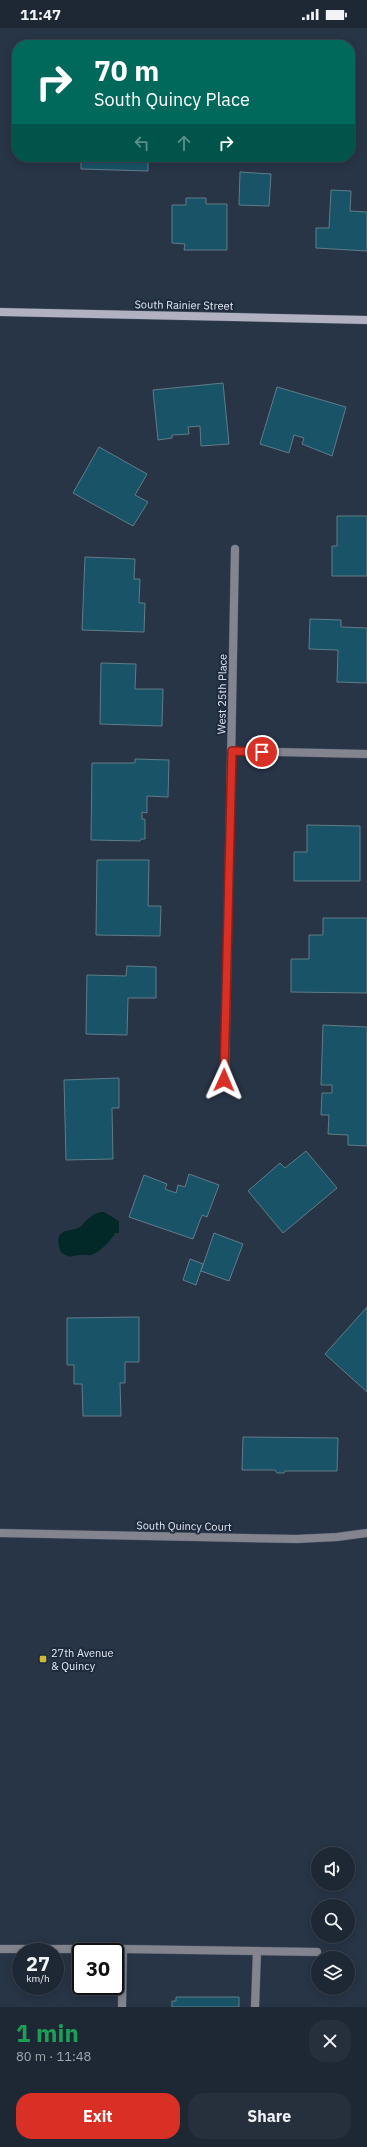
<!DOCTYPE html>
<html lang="en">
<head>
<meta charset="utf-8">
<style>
	body { margin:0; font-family:"IBM Plex Sans",sans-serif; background:#26303d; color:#f1f3f6; height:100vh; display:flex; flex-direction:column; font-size:15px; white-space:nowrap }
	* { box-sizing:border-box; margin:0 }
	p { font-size:13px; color:#a1a6ad }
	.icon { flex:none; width:22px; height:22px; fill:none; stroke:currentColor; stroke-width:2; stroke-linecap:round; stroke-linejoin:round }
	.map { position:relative; height:1979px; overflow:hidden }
	.side { display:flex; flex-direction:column; background:#1e2835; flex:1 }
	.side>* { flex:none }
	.top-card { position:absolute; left:12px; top:12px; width:343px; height:122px; border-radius:16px; box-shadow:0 2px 10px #0003,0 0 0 1px #3c4450; background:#00695c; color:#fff; overflow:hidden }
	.controls { position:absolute; left:311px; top:1819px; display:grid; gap:8px }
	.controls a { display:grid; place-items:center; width:44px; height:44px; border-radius:50%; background:#1e2835; box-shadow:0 2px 10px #0003,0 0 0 1px #3c4450; font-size:20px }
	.speed { position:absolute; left:12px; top:1915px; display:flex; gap:8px; font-size:20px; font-weight:700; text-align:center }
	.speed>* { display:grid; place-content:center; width:52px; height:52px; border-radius:50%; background:#1e2835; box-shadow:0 2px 10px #0003,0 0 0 1px #3c4450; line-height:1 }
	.speed small { font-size:10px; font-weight:400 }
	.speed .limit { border:2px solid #111; border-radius:6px; background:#fff; color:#111 }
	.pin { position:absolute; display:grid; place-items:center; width:34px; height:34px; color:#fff; margin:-17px; border:2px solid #fff; border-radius:50%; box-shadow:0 1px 4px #0007 }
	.me { position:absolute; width:44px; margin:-22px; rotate:1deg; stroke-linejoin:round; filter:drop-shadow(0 0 3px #0008) }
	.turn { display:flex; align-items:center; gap:14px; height:84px; padding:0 16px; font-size:18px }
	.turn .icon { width:52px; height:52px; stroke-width:2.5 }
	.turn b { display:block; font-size:28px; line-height:34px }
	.lanes { display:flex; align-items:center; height:38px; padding:0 16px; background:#0003; justify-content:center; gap:20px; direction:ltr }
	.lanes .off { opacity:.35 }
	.round { display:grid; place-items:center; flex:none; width:42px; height:42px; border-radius:16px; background:#26303d }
	.overview { display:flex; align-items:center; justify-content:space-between; height:68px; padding:0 16px }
	h1 { font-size:24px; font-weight:800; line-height:30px; color:#1e9e55 }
	.action { display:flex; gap:8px; margin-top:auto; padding:8px 16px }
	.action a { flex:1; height:46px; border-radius:16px; background:#d93025; color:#fff; font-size:16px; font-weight:800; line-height:46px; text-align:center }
	.action a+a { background:#26303d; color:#f1f3f6 }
	.status { display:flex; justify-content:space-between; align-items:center; height:28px; padding:0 20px; background:#1e2835; direction:ltr }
	.status svg { height:11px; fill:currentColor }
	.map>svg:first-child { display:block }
	.water { fill:#032828 }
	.building { fill:#195367; stroke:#607c87 }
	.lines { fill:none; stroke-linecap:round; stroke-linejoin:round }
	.lane-casing { stroke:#465263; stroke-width:9 }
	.street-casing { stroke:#465263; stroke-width:9 }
	.secondary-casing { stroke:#465263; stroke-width:9 }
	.lane { stroke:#84848f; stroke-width:8 }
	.street { stroke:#84848f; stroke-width:8 }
	.secondary { stroke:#b2b1c2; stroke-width:8 }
	.route-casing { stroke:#8d1f18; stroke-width:10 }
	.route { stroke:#d93025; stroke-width:7 }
	.poi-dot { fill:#cdb938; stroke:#1f2b3d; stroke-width:1.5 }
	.labels { text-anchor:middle; stroke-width:4; stroke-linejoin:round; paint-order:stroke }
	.street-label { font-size:11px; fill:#e1e9f5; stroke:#1f2b3d }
	.poi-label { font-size:11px; fill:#e1e9f5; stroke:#1f2b3d; text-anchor:start }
</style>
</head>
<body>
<div class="status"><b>11:47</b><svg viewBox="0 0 49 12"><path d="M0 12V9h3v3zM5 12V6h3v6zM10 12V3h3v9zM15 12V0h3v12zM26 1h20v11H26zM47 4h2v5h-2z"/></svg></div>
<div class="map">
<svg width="367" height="1979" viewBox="0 0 367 1979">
	<rect width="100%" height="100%" fill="#283547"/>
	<path class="water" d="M104,1184L119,1193V1205H115C111,1213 100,1224 91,1227C88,1228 85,1226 82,1227C71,1227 71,1232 61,1224C50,1197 75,1205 81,1198C88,1191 93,1184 104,1184Z"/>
	<g class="building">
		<polygon points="81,129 148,129 148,143 81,141"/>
		<polygon points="240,144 271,146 269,178 239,177"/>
		<polygon points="331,162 351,163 350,183 367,184 367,223 316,220 316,200 329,200"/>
		<polygon points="186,170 206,170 206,176 227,176 227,222 184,222 185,216 172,215 172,177 186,177"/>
		<polygon points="223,355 229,416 201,418 200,398 188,399 189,406 172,407 172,410 158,412 153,362"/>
		<polygon points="277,359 346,379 332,428 302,416 304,410 294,407 289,425 260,416"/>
		<polygon points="99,419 147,446 135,467 148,474 133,498 73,465"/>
		<polygon points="337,488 367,488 367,548 332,548 332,518 337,518"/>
		<polygon points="85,529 135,531 134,551 140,551 139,575 145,575 144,604 82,602"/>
		<polygon points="310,591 341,592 341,599 367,600 367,655 337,654 338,622 309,621"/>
		<polygon points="101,635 136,636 135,661 163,661 162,698 100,696"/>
		<polygon points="135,731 169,732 168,769 147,768 147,785 142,784 142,791 145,791 145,811 141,811 140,813 91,812 92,735 135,735"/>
		<polygon points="307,797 360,798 360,853 294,853 294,824 307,824"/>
		<polygon points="97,832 149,832 148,878 161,878 160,908 96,907"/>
		<polygon points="323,890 367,890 367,965 291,964 291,931 309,931 309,907 323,907"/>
		<polygon points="127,938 156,939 156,970 128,970 127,1007 86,1006 87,947 126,948"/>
		<polygon points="323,997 367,999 367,1118 348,1117 348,1107 328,1106 329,1087 321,1087 322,1065 332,1065 332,1057 321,1057"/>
		<polygon points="119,1050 119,1080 112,1080 113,1131 66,1132 64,1052"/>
		<polygon points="306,1123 337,1160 283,1205 248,1163 280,1135 285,1140"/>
		<polygon points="189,1146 219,1157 207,1189 202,1187 193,1211 129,1189 144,1147 167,1156 165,1161 176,1165 178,1157 185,1159"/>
		<polygon points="214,1205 243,1216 229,1253 201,1243"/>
		<polygon points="190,1231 203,1236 196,1257 183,1252"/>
		<polygon points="367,1279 367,1364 325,1326"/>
		<polygon points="139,1289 139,1334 125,1334 125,1355 120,1355 121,1388 83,1388 82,1356 74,1356 74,1337 67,1337 67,1290"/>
		<polygon points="243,1409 338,1410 337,1443 285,1443 284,1445 277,1445 275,1442 242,1442"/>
		<polygon points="176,1969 239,1969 239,1979 172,1979 172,1973 176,1973"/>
	</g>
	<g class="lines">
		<g class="lane-casing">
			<g id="lane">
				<polyline points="0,1921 123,1921 122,1979"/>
				<polyline points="123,1921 317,1924"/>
				<polyline points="255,1979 257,1923"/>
			</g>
		</g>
		<g class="street-casing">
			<g id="street">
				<polyline points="232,723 367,726"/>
				<polyline points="225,1052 235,521"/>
				<polyline points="0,1505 297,1511 337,1509 367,1505"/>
			</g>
		</g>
		<g class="secondary-casing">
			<polyline id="secondary" points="0,284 367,292"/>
		</g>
		<use href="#lane" class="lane"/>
		<use href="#street" class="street"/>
		<use href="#secondary" class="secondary"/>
	</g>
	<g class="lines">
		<g class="route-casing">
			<polyline id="route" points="224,1052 232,723 262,724"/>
		</g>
		<use href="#route" class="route"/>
	</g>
	<rect class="poi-dot" x="39" y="1627" width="8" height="8" rx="2"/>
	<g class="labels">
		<g class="street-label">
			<text transform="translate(184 277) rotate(1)" y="4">South Rainier Street</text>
			<text transform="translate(222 666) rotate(-89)" y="4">West 25th Place</text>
			<text transform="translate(184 1498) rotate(1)" y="4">South Quincy Court</text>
		</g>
		<g class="poi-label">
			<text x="51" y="1629">27th Avenue<tspan x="51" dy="13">&amp; Quincy</tspan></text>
		</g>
	</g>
</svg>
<div class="controls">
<a><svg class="icon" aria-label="sound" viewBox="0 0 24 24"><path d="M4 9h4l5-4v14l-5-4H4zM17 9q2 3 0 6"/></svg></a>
<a><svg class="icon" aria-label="search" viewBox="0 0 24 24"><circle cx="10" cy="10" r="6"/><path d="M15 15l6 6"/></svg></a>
<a><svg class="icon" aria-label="layers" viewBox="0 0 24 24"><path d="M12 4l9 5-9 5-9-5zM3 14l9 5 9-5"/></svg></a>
</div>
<div class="speed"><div>27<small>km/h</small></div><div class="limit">30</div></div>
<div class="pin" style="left:262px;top:724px;background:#d93025"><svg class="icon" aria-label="arrive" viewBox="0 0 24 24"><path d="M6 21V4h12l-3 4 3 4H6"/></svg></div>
<svg class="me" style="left:224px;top:1052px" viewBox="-20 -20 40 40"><path d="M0-17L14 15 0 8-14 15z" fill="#d93025" stroke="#fff" stroke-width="4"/></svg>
<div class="top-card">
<div class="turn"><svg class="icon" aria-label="right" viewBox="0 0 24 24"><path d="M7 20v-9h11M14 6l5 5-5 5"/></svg><div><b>70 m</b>South Quincy Place</div></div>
<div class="lanes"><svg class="icon off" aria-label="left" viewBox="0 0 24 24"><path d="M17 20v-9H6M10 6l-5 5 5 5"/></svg><svg class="icon off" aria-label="ahead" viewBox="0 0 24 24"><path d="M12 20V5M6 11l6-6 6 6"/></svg><svg class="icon" aria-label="right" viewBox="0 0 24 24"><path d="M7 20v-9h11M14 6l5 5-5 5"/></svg></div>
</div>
</div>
<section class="side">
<div class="overview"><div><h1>1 min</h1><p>80 m · 11:48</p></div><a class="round"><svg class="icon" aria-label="close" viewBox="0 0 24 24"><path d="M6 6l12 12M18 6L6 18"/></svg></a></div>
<div class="action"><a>Exit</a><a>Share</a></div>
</section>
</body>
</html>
